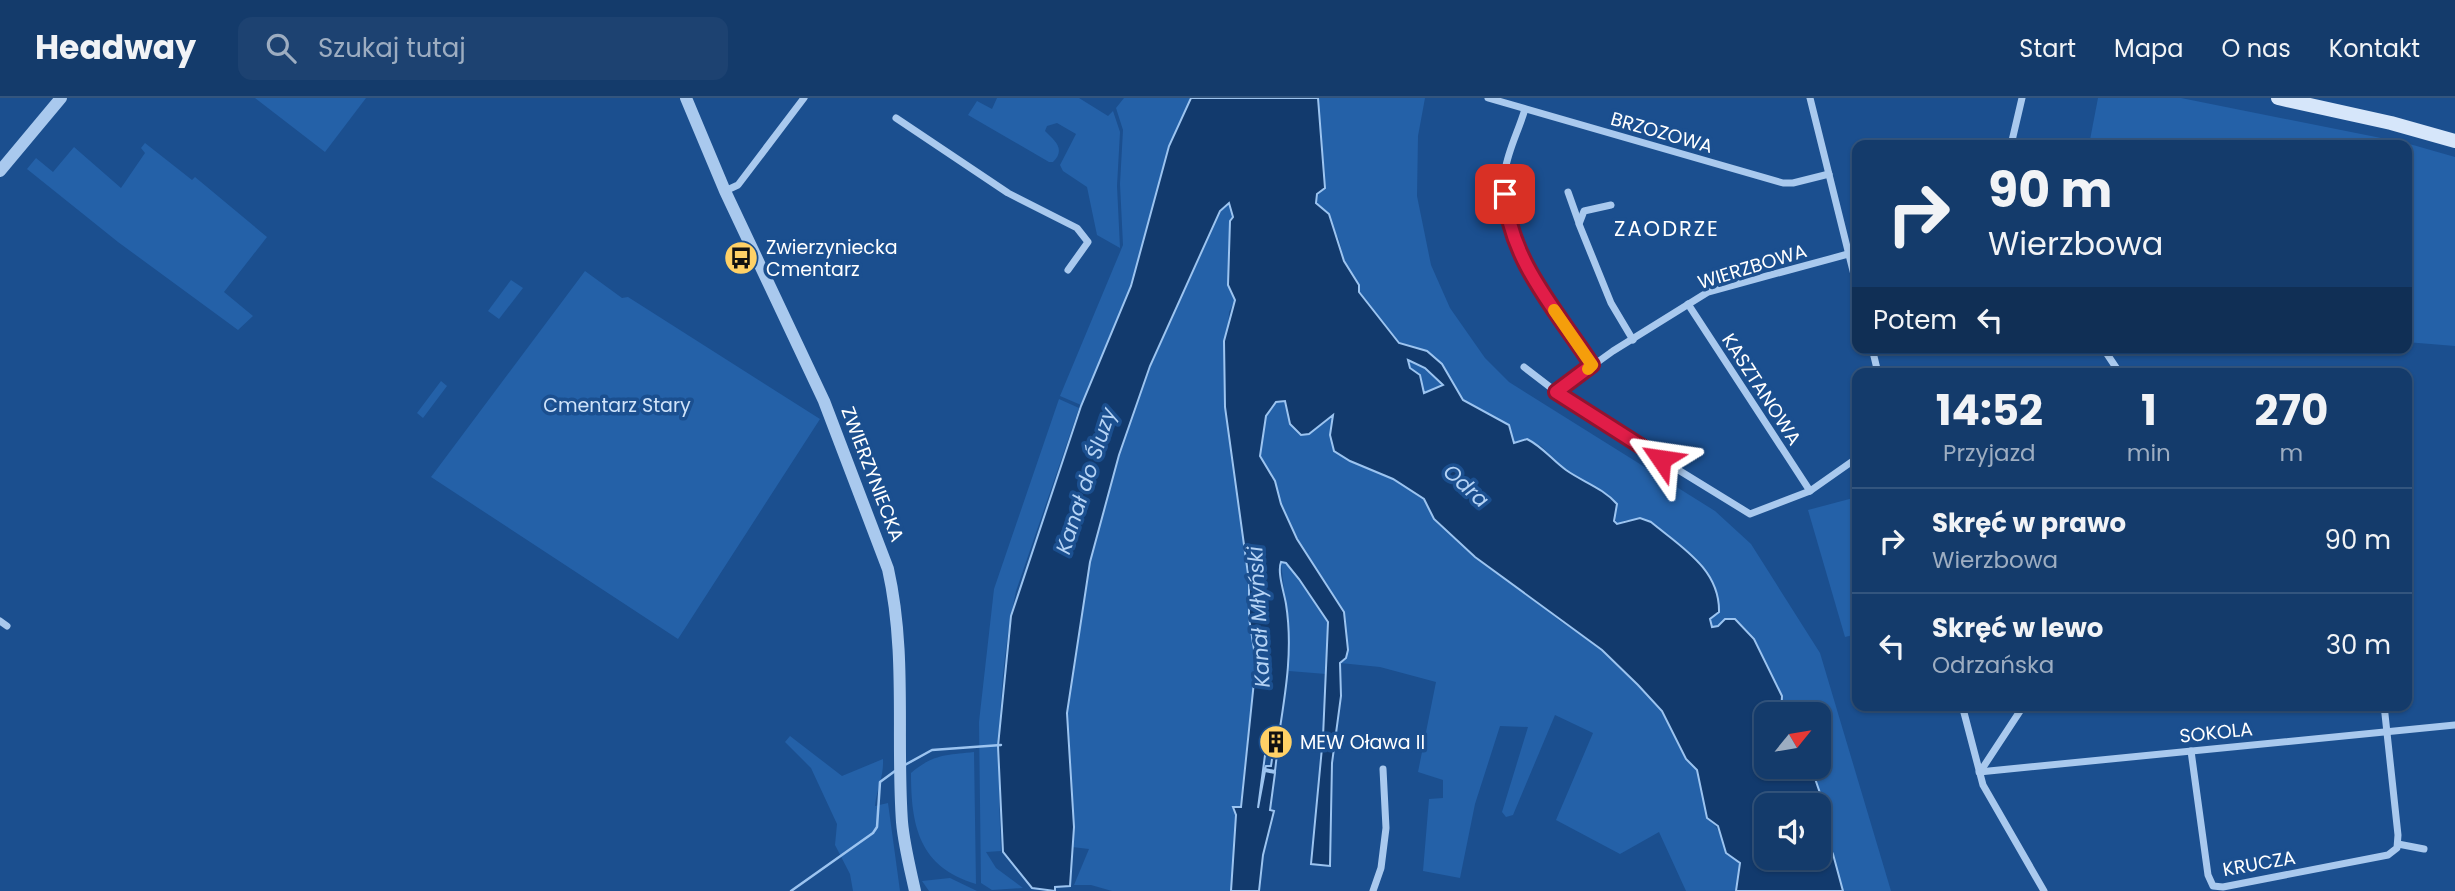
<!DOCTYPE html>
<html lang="pl">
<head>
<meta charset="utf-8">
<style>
	body { margin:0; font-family:Poppins,sans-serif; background:#1d4271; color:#f1f3f6; height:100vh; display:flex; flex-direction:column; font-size:26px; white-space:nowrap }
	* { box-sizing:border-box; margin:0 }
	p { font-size:23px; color:#9dadc1 }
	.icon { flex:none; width:38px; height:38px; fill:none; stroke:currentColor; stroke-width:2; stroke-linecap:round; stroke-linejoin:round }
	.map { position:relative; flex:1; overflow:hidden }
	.drawer { position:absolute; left:1852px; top:270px; width:560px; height:343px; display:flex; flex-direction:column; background:#143b6b; border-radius:14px; box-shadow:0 2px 5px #0004,0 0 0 2px #33557e }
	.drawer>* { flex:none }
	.guide { position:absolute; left:1852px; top:42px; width:560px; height:214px; border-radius:14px; box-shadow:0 2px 5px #0004,0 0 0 2px #33557e; background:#143b6b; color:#f1f3f6; overflow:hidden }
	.needle { width:46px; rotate:60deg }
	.tools { position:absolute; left:1754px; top:604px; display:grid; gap:14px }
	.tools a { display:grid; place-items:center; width:77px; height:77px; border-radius:14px; background:#143b6b; box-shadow:0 2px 5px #0004,0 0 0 2px #33557e; font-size:35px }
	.pin { position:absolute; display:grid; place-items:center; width:60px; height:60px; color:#fff; margin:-30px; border-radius:14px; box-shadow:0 4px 10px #0006 }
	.me { position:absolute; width:77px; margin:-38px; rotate:302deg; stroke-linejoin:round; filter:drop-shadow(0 0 5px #0008) }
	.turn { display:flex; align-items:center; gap:24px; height:147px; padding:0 21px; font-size:32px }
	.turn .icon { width:91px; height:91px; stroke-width:2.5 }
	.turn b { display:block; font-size:49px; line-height:60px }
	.then { display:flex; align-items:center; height:66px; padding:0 21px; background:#0003; gap:14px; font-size:26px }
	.eta { display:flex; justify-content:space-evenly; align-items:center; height:119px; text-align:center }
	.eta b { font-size:42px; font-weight:700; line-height:49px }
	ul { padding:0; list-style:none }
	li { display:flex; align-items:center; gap:21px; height:105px; padding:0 21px; border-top:2px solid #33557e }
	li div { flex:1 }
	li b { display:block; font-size:26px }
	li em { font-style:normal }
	header { display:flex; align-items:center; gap:42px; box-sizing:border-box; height:98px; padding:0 35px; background:#143b6b; border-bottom:2px solid #33557e }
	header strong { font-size:33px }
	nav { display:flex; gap:38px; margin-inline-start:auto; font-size:24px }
	.search { width:490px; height:63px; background:#1d4271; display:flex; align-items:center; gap:18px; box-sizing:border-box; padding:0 24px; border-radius:14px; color:#9dadc1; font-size:26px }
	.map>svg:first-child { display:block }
	.green { fill:#2461a8 }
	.water { fill:#123a6d; stroke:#9cc4f0; stroke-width:2; fill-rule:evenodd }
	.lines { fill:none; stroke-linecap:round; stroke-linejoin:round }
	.stream { stroke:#9cc4f0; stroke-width:2.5 }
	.minor { stroke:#a9c9ee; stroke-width:7 }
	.tertiary { stroke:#a9c9ee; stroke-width:12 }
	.secondary { stroke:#d6e6fa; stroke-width:14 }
	.route-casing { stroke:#92132f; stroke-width:18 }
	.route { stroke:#e11d48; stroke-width:12 }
	.slow { stroke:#f59e0b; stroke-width:12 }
	.labels { text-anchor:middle; stroke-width:7; stroke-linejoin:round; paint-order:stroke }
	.street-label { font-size:19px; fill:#fff; stroke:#1b4f8f }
	.poi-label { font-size:19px; fill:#fff; stroke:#1b4f8f; text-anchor:start }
	.park-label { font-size:19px; fill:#cfe3fa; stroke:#1b4f8f }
	.neighbourhood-label { font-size:21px; letter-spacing:2px; fill:#fff; stroke:#1b4f8f }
	.water-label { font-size:21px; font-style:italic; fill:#b5d3f5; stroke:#1b4f8f }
</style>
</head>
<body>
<header>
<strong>Headway</strong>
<div class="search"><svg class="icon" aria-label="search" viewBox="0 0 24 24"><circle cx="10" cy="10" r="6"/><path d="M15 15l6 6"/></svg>Szukaj tutaj</div>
<nav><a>Start</a><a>Mapa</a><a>O nas</a><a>Kontakt</a></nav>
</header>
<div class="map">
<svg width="2455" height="793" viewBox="0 0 2455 793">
	<rect width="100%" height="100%" fill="#1b4f8f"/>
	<g class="green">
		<polygon points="255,0 366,0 325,54"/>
		<path d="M997,0H1079L1108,18L1113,13L1120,34L1117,88L1120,150L1097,137L1087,89L1063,73L1060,67L1076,36L1057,25L1047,28L1045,33C1055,43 1066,51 1053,64H1049L968,17L977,3L992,11Z"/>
		<polygon points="1124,0 1191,0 1169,48 1131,188 1081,307 1060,298 1123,147 1120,86 1123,32 1116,10"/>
		<polygon points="1318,0 1425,0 1418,38 1417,98 1431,167 1450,210 1485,260 1509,284 1715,413 1751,446 1820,555 1891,793 1843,793 1819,727 1821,698 1811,669 1818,668 1818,616 1781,616 1782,598 1754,541 1718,529 1712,530 1710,521 1719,514 1708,474 1696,462 1651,424 1626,422 1617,427 1610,398 1565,371 1541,348 1527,341 1514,345 1511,333 1500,322 1463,302 1427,253 1399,245 1383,226 1359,194 1359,187 1344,163 1339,141 1316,105 1325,78"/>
		<polygon points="2098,0 2181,0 2406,45 2455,59 2455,248 2406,244 2406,47 2089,47"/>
		<polygon points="145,45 192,82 195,79 267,139 224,194 253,218 238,232 118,144 27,71 36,60 53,74 74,49 121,90 145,55 141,50"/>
		<path d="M1225,105H1229L1233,119L1230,123C1230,151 1223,176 1235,202L1229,214L1225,309L1249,483V520L1256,564L1240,709H1234L1236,717L1231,793H1112L1091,787H1074L1089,751L1072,749L1074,729L1067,615L1090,464L1119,357L1150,268Z"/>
		<polygon points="585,173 622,200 628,199 820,321 678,541 431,379"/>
		<polygon points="511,182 523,190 499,221 488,213"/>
		<polygon points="2112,250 2172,250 2117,257"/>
		<polygon points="1408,262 1425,270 1443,287 1424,296 1421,283 1410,270"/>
		<polygon points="441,283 447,288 423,320 417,315"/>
		<path d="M1059,301L1079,310L1016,493C997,579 997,666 1001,753L986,754L996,770L1023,790L992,792L981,785L979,624L994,491Z"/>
		<path d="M1285,303L1290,326L1309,336L1333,317L1335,322L1330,337L1350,363L1393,381L1424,401L1434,421L1560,523L1602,552L1638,587L1662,613L1686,661L1697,672L1707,720C1728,736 1715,748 1740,765L1736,793H1686L1659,734L1620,756L1556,722L1593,635L1555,617L1513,717L1506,719L1502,714L1528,629L1500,628L1475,706L1460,780L1423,773L1429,701L1443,700V682L1418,674L1436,584L1380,569L1340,565L1348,552L1344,514L1297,441L1281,406L1275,383L1260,358L1266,318L1276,304Z"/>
		<polygon points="1857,399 1857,536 1845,539 1808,412"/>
		<path d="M1281,464C1292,467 1326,514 1328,525C1331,540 1326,561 1326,576L1289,573V536Z"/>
		<path d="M790,638L842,678L883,661C884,678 877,690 875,708L888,705L900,793H853L850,776L835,747L837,726L811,670L785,644Z"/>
		<path d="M974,654L976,786C919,769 911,728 911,675C933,656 947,657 974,654Z"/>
		<polygon points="950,780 977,793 929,793 922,783"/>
	</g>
	<path class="water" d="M1191,0H1318L1325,90L1317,96L1316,105L1329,116L1344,163L1359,187V194L1399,245L1427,253L1442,266L1463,302L1509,327L1514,345L1527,341C1543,349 1552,362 1566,372C1583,384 1603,390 1617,406L1614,423L1617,426L1640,420L1651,424C1681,449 1720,471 1719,514L1710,521L1712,529L1718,528L1725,521H1735L1754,541L1782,598L1781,616H1766V668L1811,669L1821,698L1819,727L1833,756L1843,793H1736L1740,765L1726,755L1718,728L1707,720L1697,672L1686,661L1662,613L1638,587L1602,552L1475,459L1434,421L1424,401L1393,381L1350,363L1334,353L1330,337L1333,317L1309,336L1301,337L1290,326L1285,303L1276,304L1266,318L1260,358L1275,383L1281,406L1297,441L1344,514L1348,552L1346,560L1340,565L1341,598L1332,665L1330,768L1311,766L1323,639L1328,524L1299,481L1286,465L1281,464C1277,474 1284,494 1286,506C1293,550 1286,592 1279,636L1272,635L1271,647L1277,656L1275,673L1265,671L1266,668H1271L1273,654L1267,653V642L1258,710L1265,673L1275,675L1270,712L1274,713L1263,757L1259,793H1231L1236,717L1233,709H1241L1256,564L1249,520V483L1225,309L1224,243L1235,202L1228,187L1230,123L1233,119L1229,105L1220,113L1150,268L1119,357L1090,464L1067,615L1074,729L1070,788L1055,789V793L1032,790L1003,754L998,648L1011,518L1081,308L1131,188L1169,48ZM1408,262L1425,270L1443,287L1424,295L1420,277L1410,270ZM1766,707H1818V760H1766Z"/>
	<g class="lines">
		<g class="stream">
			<polyline points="903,668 932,652 1001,647"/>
			<polyline points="791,793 873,735 877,729 880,684 895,673"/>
		</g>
		<g class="minor">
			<polyline points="1488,0 1783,85 1793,85 1829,76"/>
			<polyline points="1810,0 1857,189"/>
			<path d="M1525,11C1519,32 1508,52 1505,73C1492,145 1555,213 1592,267"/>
			<polyline points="896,20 1008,95 1077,130 1088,144 1068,172"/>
			<polyline points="2011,47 2022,0"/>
			<polyline points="725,93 738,87 804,0"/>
			<polyline points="1568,94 1579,125"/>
			<polyline points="1611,107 1584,113 1579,126 1611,205 1633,242"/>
			<polyline points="1688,206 1810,393"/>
			<polyline points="1872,250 1878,275"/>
			<polyline points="2103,250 2117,271"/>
			<polyline points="1524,269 1576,309 1750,416 1810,393 1857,360"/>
			<polyline points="1556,294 1613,253 1708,194 1848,156"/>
			<polyline points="0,523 7,528"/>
			<polyline points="1962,607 1983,687 2044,793"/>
			<polyline points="2191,653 2208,777 2213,788 2223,789 2388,757 2397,750 2398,737 2384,607"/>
			<polyline points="1979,674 2455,627"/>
			<polyline points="1980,674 2024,607"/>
			<polyline points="2398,746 2424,751"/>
			<polyline points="1373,793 1381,770 1386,730 1383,671"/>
		</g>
		<g class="tertiary">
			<path d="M686,0L725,93L824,303L888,471C907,555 896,639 902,724C904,747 910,770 915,793"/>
			<polyline points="0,73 61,0"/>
		</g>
		<polyline class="secondary" points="2278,0 2391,25 2455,43"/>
	</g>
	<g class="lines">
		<g class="route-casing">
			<path id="route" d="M1505,96C1510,163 1557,213 1592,267L1556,294L1661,361"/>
		</g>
		<use href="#route" class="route"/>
		<polyline class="slow" points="1554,212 1592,267 1588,271"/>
	</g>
	<defs>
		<g id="bus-disc" transform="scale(1.75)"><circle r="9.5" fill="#ffd166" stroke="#1b4f8f"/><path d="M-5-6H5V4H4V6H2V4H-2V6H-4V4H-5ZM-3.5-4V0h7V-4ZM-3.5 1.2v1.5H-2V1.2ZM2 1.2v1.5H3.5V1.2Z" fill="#111"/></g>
		<g id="building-disc" transform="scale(1.75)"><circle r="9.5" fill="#ffd166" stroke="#1b4f8f"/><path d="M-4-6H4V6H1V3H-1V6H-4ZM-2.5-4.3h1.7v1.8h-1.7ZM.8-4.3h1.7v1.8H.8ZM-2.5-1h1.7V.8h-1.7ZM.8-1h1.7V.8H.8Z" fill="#111"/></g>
	</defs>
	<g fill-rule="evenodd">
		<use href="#bus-disc" x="741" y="160"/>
		<use href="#building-disc" x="1276" y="644"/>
	</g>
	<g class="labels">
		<g class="street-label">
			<text transform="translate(1662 34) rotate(16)" y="7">BRZOZOWA</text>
			<text transform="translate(1752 168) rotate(-17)" y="7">WIERZBOWA</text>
			<text transform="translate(1762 291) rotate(57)" y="7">KASZTANOWA</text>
			<text transform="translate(873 376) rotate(69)" y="7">ZWIERZYNIECKA</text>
			<text transform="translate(2216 634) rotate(-6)" y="7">SOKOLA</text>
			<text transform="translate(2259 765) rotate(-10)" y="7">KRUCZA</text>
		</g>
		<g class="poi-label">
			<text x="766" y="156">Zwierzyniecka<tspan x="766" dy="22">Cmentarz</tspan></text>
			<text x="1300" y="651">MEW Oława II</text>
		</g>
		<g class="park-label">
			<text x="617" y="314">Cmentarz Stary</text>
		</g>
		<g class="neighbourhood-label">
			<text x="1667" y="138">ZAODRZE</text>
		</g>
		<g class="water-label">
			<text transform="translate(1086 383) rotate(-72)" y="7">Kanał do Śluzy</text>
			<text transform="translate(1466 388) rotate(42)" y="7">Odra</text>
			<text transform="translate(1259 519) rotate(-93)" y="7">Kanał Młyński</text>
		</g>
	</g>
</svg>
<div class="tools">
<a><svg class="needle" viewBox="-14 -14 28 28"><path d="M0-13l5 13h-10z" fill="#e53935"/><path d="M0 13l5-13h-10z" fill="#9dadc1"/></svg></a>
<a><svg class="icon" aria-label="sound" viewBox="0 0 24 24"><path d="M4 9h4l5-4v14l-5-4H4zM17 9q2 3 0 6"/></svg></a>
</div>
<div class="pin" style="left:1505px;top:96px;background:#d93025"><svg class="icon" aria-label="arrive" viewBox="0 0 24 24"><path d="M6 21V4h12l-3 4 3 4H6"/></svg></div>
<svg class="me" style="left:1661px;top:361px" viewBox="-20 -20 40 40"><path d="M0-17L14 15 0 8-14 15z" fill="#e11d48" stroke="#fff" stroke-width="4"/></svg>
<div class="guide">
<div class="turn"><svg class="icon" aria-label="right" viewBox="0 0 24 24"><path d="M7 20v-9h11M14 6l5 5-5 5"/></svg><div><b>90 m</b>Wierzbowa</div></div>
<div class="then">Potem<svg class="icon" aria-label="left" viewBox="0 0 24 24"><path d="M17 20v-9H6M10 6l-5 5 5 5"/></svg></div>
</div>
<section class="drawer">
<div class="eta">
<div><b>14:52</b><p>Przyjazd</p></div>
<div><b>1</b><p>min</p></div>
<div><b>270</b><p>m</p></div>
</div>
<ul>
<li><svg class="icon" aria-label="right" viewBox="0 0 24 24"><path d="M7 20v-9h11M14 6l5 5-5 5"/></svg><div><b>Skręć w prawo</b><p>Wierzbowa</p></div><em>90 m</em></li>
<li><svg class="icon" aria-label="left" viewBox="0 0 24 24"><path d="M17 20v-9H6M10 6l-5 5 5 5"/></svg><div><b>Skręć w lewo</b><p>Odrzańska</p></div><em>30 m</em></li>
</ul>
</section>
</div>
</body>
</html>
